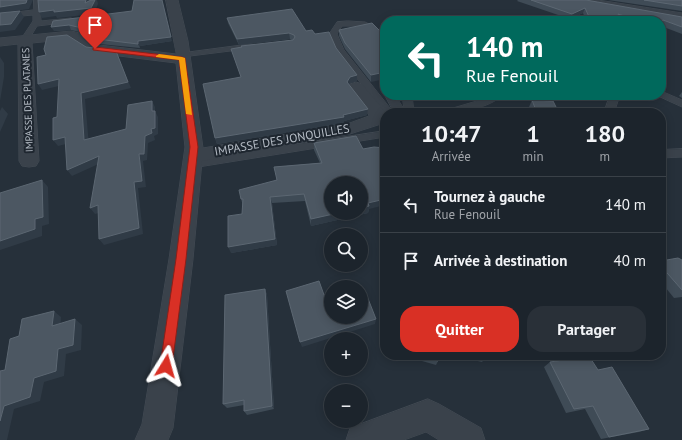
<!DOCTYPE html>
<html lang="fr">
<head>
<meta charset="utf-8">
<style>
	body { margin:0; font-family:"PT Sans",sans-serif; background:#293038; color:#f1f3f6; height:100vh; display:flex; flex-direction:column; font-size:15px; white-space:nowrap }
	* { box-sizing:border-box; margin:0 }
	p { font-size:13px; color:#a0a4a9 }
	.icon { flex:none; width:22px; height:22px; fill:none; stroke:currentColor; stroke-width:2; stroke-linecap:round; stroke-linejoin:round }
	.map { position:relative; flex:1; overflow:hidden }
	.details { position:absolute; left:380px; top:108px; width:286px; height:252px; display:flex; flex-direction:column; background:#1c242c; border-radius:16px; box-shadow:0 2px 10px #0003,0 0 0 1px #3a4148 }
	.details>* { flex:none }
	.hud { position:absolute; left:380px; top:16px; width:286px; height:84px; border-radius:16px; box-shadow:0 2px 10px #0003,0 0 0 1px #3a4148; background:#00695c; color:#fff; overflow:hidden }
	.fabs { position:absolute; left:324px; top:176px; display:grid; gap:8px }
	.fabs a { display:grid; place-items:center; width:44px; height:44px; border-radius:50%; background:#1c242c; box-shadow:0 2px 10px #0003,0 0 0 1px #3a4148; font-size:20px }
	.pin { position:absolute; display:grid; place-items:center; width:34px; height:34px; color:#fff; margin:-41px -17px; border-radius:50% 50% 50% 0; rotate:-45deg; box-shadow:0 0 4px #0007 }
	.pin .icon { rotate:45deg }
	.me { position:absolute; width:44px; margin:-22px; rotate:8deg; stroke-linejoin:round; filter:drop-shadow(0 0 3px #0008) }
	.turn { display:flex; align-items:center; gap:14px; height:84px; padding:0 20px; font-size:18px }
	.turn .icon { width:52px; height:52px; stroke-width:2.5 }
	.turn b { display:block; font-size:28px; line-height:34px }
	.eta { display:flex; justify-content:space-evenly; align-items:center; height:68px; text-align:center }
	.eta b { font-size:24px; font-weight:800; line-height:28px }
	.cta { display:flex; gap:8px; margin-top:auto; padding:8px 20px }
	.cta a { flex:1; height:46px; border-radius:16px; background:#d93025; color:#fff; font-size:16px; font-weight:800; line-height:46px; text-align:center }
	.cta a+a { background:#293038; color:#f1f3f6 }
	ul { padding:0; list-style:none }
	li { display:flex; align-items:center; gap:12px; height:56px; padding:0 20px; border-top:1px solid #3a4148 }
	li div { flex:1 }
	li b { display:block; font-size:15px }
	li em { font-style:normal }
	.map>svg:first-child { display:block }
	.lines { fill:none; stroke-linecap:round; stroke-linejoin:round }
	.lane-casing { stroke:#434b54; stroke-width:1 }
	.street-casing { stroke:#434b54; stroke-width:1 }
	.lane { fill:#3a424b; fill-rule:evenodd }
	.street { fill:#3a424b; fill-rule:evenodd }
	.wall { fill:#3f4b56 }
	.shaded-wall { fill:#303b46 }
	.building { fill:#4c5762; stroke:#5c6772 }
	.route { fill:#d93025; stroke:#8d1f18 }
	.slow { fill:#f59e0b }
	.labels { text-anchor:middle; stroke-width:4; stroke-linejoin:round; paint-order:stroke }
	.far-street-label { font-size:10px; fill:#b6bdc6; stroke:#1f2730 }
	.street-label { font-size:12px; fill:#b6bdc6; stroke:#1f2730 }
</style>
</head>
<body>
<div class="map">
<svg width="682" height="440" viewBox="0 0 682 440">
	<rect width="100%" height="100%" fill="#26303a"/>
	<g class="lines">
		<g class="lane-casing">
			<g id="lane">
				<polygon points="34,0 40,0 41,21 71,18 75,20 71,22 37,26 28,41 22,41 21,39 33,21 33,15 0,18 0,14 33,10"/>
				<polygon points="348,21 365,22 369,24 365,26 342,26 337,34 344,50 394,113 385,113 385,114 337,53 329,34 337,22"/>
				<polygon points="251,44 255,46 254,48 182,57 178,55 182,53"/>
				<polygon points="385,80 385,87 382,86 380,83"/>
				<polygon points="661,91 682,100 682,107 658,96 657,95 661,95"/>
				<polygon points="385,95 395,95 404,109 402,95 412,95 414,113 396,113 392,109"/>
				<path d="M491,95H502C491,108 458,113 442,113L443,111L487,98Z"/>
				<polygon points="610,95 620,95 614,113 604,113"/>
				<polygon points="385,131 385,137 192,168 188,167 186,164 188,161 192,160"/>
				<polygon points="682,149 682,157 661,158 661,150"/>
			</g>
		</g>
		<g class="street-casing">
			<g id="street">
				<polygon points="166,0 178,0 188,41 203,148 347,124 369,116 369,115 348,87 350,84 356,82 362,84 384,111 385,118 381,124 350,134 202,161 193,259 173,428 168,440 135,440 142,424 169,259 185,147 176,63 95,53 90,52 71,39 32,43 39,161 36,166 29,167 22,166 19,161 18,44 0,46 0,38 71,31 84,34 99,45 176,54"/>
				<polygon points="571,0 598,0 682,13 682,21 577,3 573,2"/>
				<polygon points="428,399 439,404 481,428 485,440 439,440 426,432 404,440 346,440 350,428"/>
			</g>
		</g>
		<use href="#lane" class="lane"/>
		<use href="#street" class="street"/>
	</g>
	<g class="wall">
		<polygon points="518,0 586,0 682,17 682,34 661,26 661,21 586,21 583,13 570,19 517,1"/>
		<polygon points="608,0 682,0 682,11"/>
		<polygon points="227,18 306,31 315,34 336,48 357,81 350,83 349,84 367,115 344,121 344,123 217,144 215,138 241,77 233,54 231,49 292,40 290,39 239,45 228,23"/>
		<polygon points="53,21 172,41 140,46 140,48 100,44 84,33 71,30 54,31"/>
		<polygon points="339,30 385,36 371,82 345,49 339,36"/>
		<polygon points="682,92 682,98 679,96"/>
		<polygon points="532,100 559,113 531,113 529,107"/>
		<polygon points="314,143 369,209 368,213 311,226 305,201 272,203 277,245 231,253 242,214 243,206 241,199 277,180 274,167 320,163 314,150"/>
		<polygon points="682,260 682,297 674,298 661,282 661,261"/>
		<polygon points="265,289 267,295 274,409 247,415 244,411 244,405 227,408 223,404"/>
		<polygon points="416,355 439,355 438,361 436,365 415,359"/>
		<polygon points="452,355 485,355 485,358 482,362"/>
		<polygon points="550,362 598,370 649,429 639,432 601,439 585,409 566,413 544,367"/>
	</g>
	<g class="shaded-wall">
		<polygon points="27,0 33,0 29,9 0,13 0,7"/>
		<polygon points="86,0 90,0 88,8 95,0 97,0 98,4 94,14 57,18 56,16 42,18 39,12 54,10 85,3"/>
		<polygon points="162,0 172,41 140,46 140,48 138,44 138,41"/>
		<polygon points="585,8 583,13 570,19 572,14"/>
		<polygon points="20,11 24,17 15,30 0,32 0,25"/>
		<polygon points="69,25 71,30 54,31 51,27"/>
		<polygon points="289,33 290,39 239,45 237,39"/>
		<polygon points="116,51 131,88 85,99 89,146 84,140 81,93"/>
		<polygon points="0,57 4,63 4,77 0,101"/>
		<polygon points="385,72 385,79 371,82 371,75"/>
		<polygon points="357,75 357,81 350,83 347,88 347,82 350,77"/>
		<polygon points="59,79 63,85 42,90 38,84"/>
		<polygon points="152,101 155,107 155,111 158,117 158,134 154,136 155,140 148,143 147,160 143,161 146,187 138,188 143,234 104,245 99,239 134,182 139,154 145,136 151,129"/>
		<polygon points="2,107 8,114 0,132 0,111"/>
		<polygon points="368,109 367,115 344,121 344,123 217,144 215,138 343,115"/>
		<polygon points="65,137 70,143 58,146 53,140"/>
		<polygon points="99,156 103,162 72,176 67,170"/>
		<polygon points="42,180 48,187 49,224 42,226 42,236 0,250 0,241 35,219"/>
		<polygon points="270,197 272,203 277,245 231,253 228,247"/>
		<polygon points="385,199 385,205 369,209 368,213 311,226 311,219 338,213 361,213 361,208 368,203"/>
		<polygon points="98,205 103,212 95,214 90,208"/>
		<polygon points="265,289 267,295 274,409 272,406"/>
		<polygon points="54,311 61,317 60,332 52,326"/>
		<polygon points="75,319 82,325 81,350 66,354 64,376 44,382 40,401 14,409 7,440 0,440 0,421 4,406 34,378 58,349"/>
		<polygon points="376,319 375,324 302,347 300,342"/>
	</g>
	<g class="building">
		<polygon points="0,0 27,0 26,3 0,7"/>
		<polygon points="38,0 86,0 85,3 91,0 95,0 91,8 54,12 54,10 39,12"/>
		<polygon points="134,0 162,0 171,37 138,41 138,44 97,39 82,28 69,25 51,27 53,21 132,11"/>
		<polygon points="531,0 586,0 682,17 682,27 663,20 661,22 661,21 640,21 618,14 622,21 591,21 585,8 572,14"/>
		<polygon points="644,0 682,0 682,6"/>
		<polygon points="292,9 306,31 312,30 315,34 329,32 336,48 357,75 350,77 347,82 368,109 343,115 344,117 215,138 203,84 241,77 231,49 242,47 241,46 293,40 295,37 294,35 289,33 237,39 227,18"/>
		<polygon points="20,11 11,24 0,25 0,13"/>
		<polygon points="372,23 385,36 385,72 371,75 345,43 339,30"/>
		<polygon points="67,35 86,47 116,51 128,82 81,93 84,140 126,129 128,105 152,101 152,111 155,111 155,128 151,129 152,133 145,136 144,154 139,154 142,181 134,182 139,228 99,239 98,205 90,208 99,156 67,170 65,137 53,140 53,118 57,117 59,79 38,84 37,57 46,55 44,49 47,37"/>
		<polygon points="532,100 553,101 559,113 537,113"/>
		<polygon points="356,136 363,149 374,147 385,148 385,199 368,203 369,206 361,208 361,183 331,183 331,213 338,213 311,219 304,194 270,197 275,239 228,247 228,216 242,214 243,199 241,199 239,190 277,180 274,167 322,163 314,143"/>
		<polygon points="42,180 43,217 35,219 35,229 0,241 0,193"/>
		<polygon points="678,258 682,260 682,290 661,266 661,261"/>
		<polygon points="319,281 324,295 331,293 331,317 361,317 361,293 365,291 376,319 300,342 286,291"/>
		<polygon points="265,289 272,406 244,411 244,400 223,404 225,295"/>
		<polygon points="54,311 52,326 75,319 73,345 58,349 56,371 34,378 30,397 4,406 0,421 0,371 5,370 10,339 19,336 22,319"/>
		<polygon points="417,355 439,355 438,361"/>
		<polygon points="473,355 485,355 485,358"/>
		<polygon points="589,356 598,370 612,367 649,429 609,437 593,406 574,409 550,362"/>
	</g>
	<polygon class="route" points="95,47 182,57 185,58 198,147 186,259 172,366 170,371 166,372 162,371 160,366 176,259 190,147 179,60 93,50 93,48"/>
	<polygon class="slow" points="159,54 182,57 185,58 192,115 186,114 179,60 156,57 156,56"/>
	<g class="labels">
		<g class="far-street-label">
			<text transform="translate(27 100) rotate(-92)" y="4">IMPASSE DES PLATANES</text>
		</g>
		<g class="street-label">
			<text transform="translate(282 140) rotate(-10)" y="4">IMPASSE DES JONQUILLES</text>
		</g>
	</g>
</svg>
<div class="fabs">
<a><svg class="icon" aria-label="sound" viewBox="0 0 24 24"><path d="M4 9h4l5-4v14l-5-4H4zM17 9q2 3 0 6"/></svg></a>
<a><svg class="icon" aria-label="search" viewBox="0 0 24 24"><circle cx="10" cy="10" r="6"/><path d="M15 15l6 6"/></svg></a>
<a><svg class="icon" aria-label="layers" viewBox="0 0 24 24"><path d="M12 4l9 5-9 5-9-5zM3 14l9 5 9-5"/></svg></a>
<a>+</a>
<a>−</a>
</div>
<div class="pin" style="left:95px;top:49px;background:#d93025"><svg class="icon" aria-label="arrive" viewBox="0 0 24 24"><path d="M6 21V4h12l-3 4 3 4H6"/></svg></div>
<svg class="me" style="left:166px;top:366px" viewBox="-20 -20 40 40"><path d="M0-17L14 15 0 8-14 15z" fill="#d93025" stroke="#fff" stroke-width="4"/></svg>
<div class="hud">
<div class="turn"><svg class="icon" aria-label="left" viewBox="0 0 24 24"><path d="M17 20v-9H6M10 6l-5 5 5 5"/></svg><div><b>140 m</b>Rue Fenouil</div></div>
</div>
<section class="details">
<div class="eta">
<div><b>10:47</b><p>Arrivée</p></div>
<div><b>1</b><p>min</p></div>
<div><b>180</b><p>m</p></div>
</div>
<ul>
<li><svg class="icon" aria-label="left" viewBox="0 0 24 24"><path d="M17 20v-9H6M10 6l-5 5 5 5"/></svg><div><b>Tournez à gauche</b><p>Rue Fenouil</p></div><em>140 m</em></li>
<li><svg class="icon" aria-label="arrive" viewBox="0 0 24 24"><path d="M6 21V4h12l-3 4 3 4H6"/></svg><div><b>Arrivée à destination</b></div><em>40 m</em></li>
</ul>
<div class="cta"><a>Quitter</a><a>Partager</a></div>
</section>
</div>
</body>
</html>
